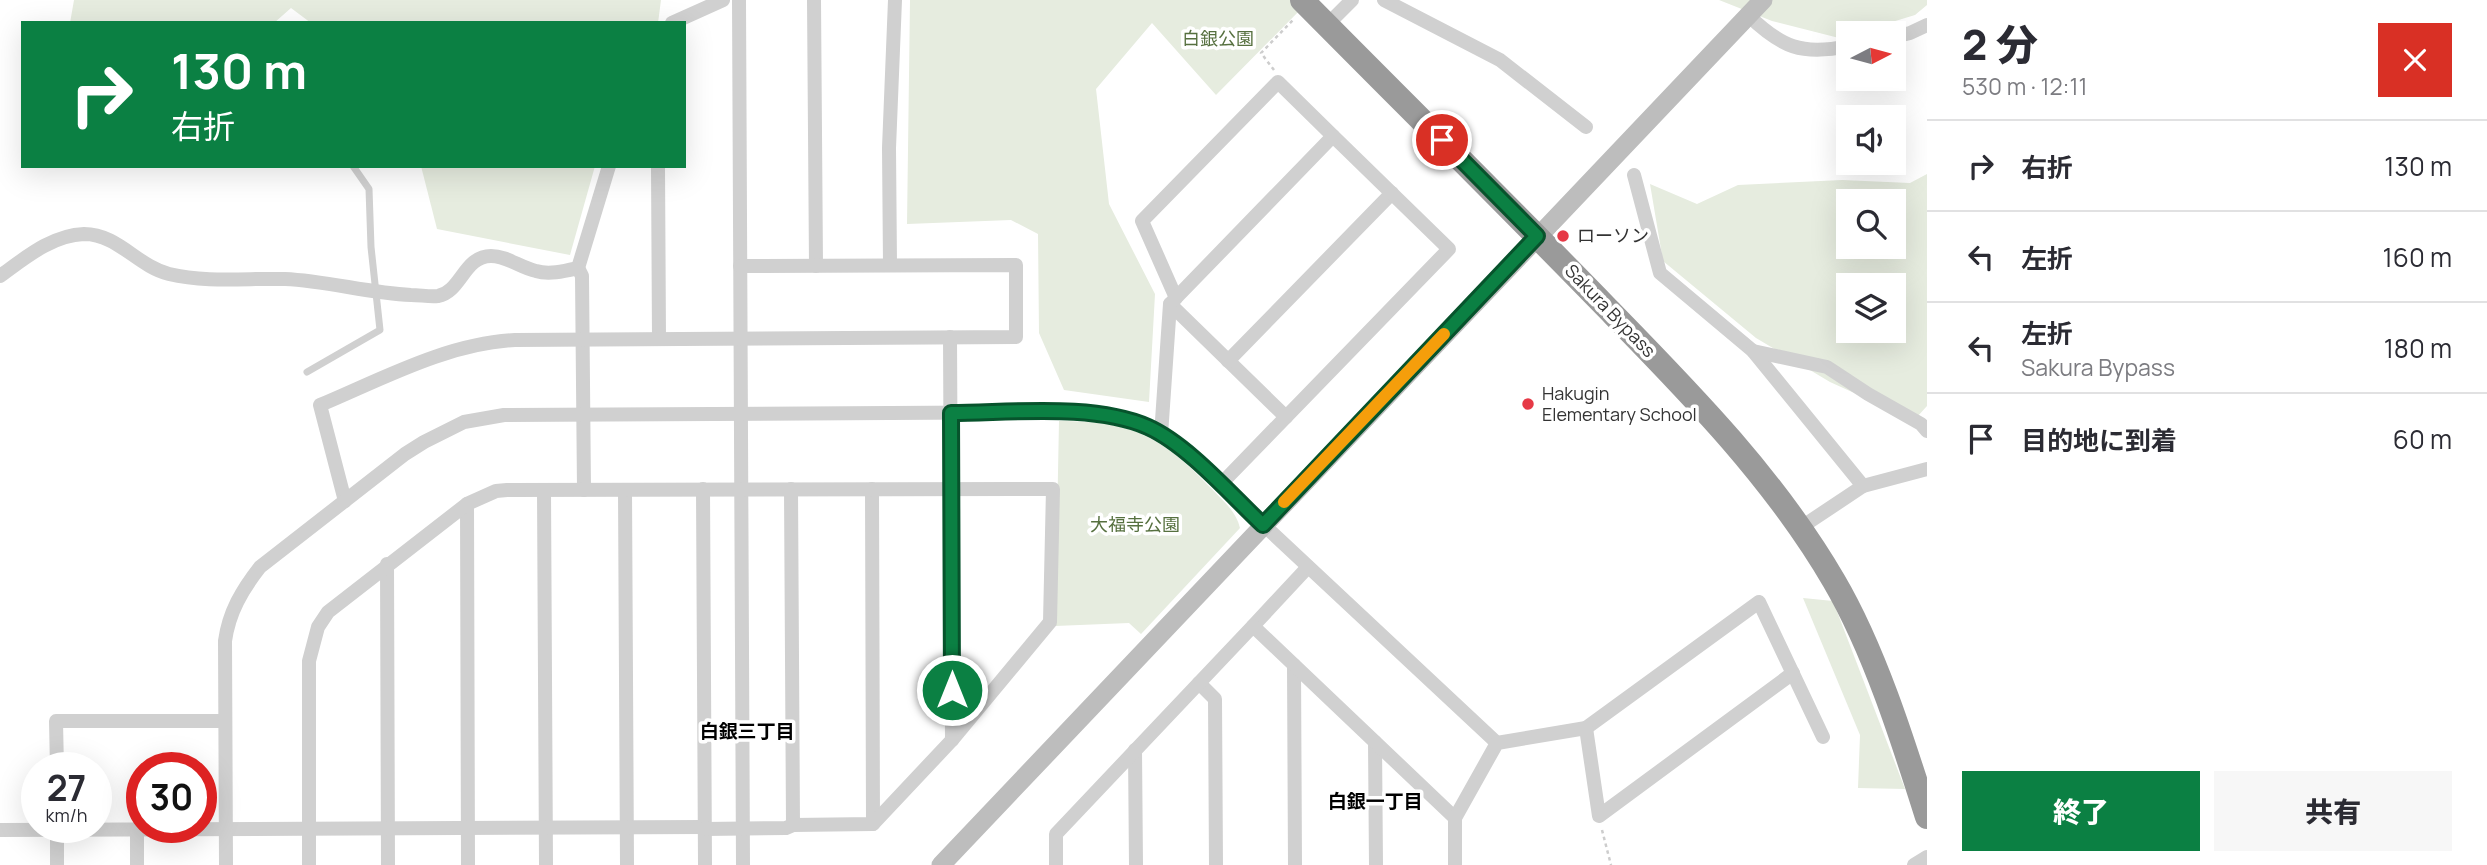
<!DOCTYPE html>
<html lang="ja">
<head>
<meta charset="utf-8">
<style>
	body { margin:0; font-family:Manrope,"Noto Sans JP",sans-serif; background:#f7f7f7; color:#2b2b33; height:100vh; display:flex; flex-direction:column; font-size:26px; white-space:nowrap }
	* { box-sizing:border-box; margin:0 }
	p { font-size:23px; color:#7c7c81 }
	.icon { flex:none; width:38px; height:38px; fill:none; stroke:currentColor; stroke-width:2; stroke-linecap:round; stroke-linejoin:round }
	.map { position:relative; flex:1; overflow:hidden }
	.drawer { display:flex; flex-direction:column; background:#fff; width:560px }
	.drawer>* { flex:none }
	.top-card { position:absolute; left:21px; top:21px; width:665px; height:147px; border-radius:0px; box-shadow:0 7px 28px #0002; background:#0b8043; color:#fff; overflow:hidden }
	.needle { width:46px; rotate:84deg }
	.tools { position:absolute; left:1836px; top:21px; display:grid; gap:14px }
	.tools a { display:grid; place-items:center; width:70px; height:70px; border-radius:0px; background:#fff; box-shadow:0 7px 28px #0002; font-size:35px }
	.speed { position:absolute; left:21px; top:752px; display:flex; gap:14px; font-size:35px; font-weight:700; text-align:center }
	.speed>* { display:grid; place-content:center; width:91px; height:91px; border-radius:50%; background:#fff; box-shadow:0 7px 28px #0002; line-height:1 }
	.speed small { font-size:18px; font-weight:400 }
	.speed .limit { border:10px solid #d22; background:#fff; color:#111 }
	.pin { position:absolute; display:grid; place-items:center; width:60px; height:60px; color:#fff; margin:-30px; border:4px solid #fff; border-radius:50%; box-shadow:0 2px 7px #0007 }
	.me { position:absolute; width:77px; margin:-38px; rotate:0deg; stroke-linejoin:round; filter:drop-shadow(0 0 5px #0008) }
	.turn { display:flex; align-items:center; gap:24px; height:147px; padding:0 35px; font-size:32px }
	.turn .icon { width:91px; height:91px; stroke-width:2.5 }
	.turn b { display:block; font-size:49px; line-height:60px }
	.round { display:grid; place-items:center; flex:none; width:74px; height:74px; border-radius:0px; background:#f7f7f7 }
	.headline { display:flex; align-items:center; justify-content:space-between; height:119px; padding:0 35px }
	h1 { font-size:42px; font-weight:800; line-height:52px }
	.action { display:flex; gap:14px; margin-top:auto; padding:14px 35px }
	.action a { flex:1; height:80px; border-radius:0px; background:#0b8043; color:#fff; font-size:28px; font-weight:800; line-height:80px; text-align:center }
	.action a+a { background:#f7f7f7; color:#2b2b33 }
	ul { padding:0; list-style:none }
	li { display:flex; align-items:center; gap:21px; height:91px; padding:0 35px; border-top:2px solid #e1e1e2 }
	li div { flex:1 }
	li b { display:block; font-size:26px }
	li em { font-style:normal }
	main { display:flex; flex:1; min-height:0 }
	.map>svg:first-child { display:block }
	.green { fill:#e6ecdf; fill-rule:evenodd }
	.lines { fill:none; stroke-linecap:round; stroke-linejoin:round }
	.path { stroke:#cdcdcd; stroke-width:2.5; stroke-dasharray:3.5 3.5; stroke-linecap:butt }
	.lane { stroke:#d0d0d0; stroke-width:7 }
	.street { stroke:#d0d0d0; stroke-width:14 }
	.secondary { stroke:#bdbdbd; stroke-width:19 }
	.highway { stroke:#9a9a9a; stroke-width:24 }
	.route-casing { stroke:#07532c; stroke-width:18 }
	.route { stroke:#0b8043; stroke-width:12 }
	.slow { stroke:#f59e0b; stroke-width:12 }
	.poi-dot { fill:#e63946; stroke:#fff; stroke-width:2.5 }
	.labels { text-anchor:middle; stroke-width:7; stroke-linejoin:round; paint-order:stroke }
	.park-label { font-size:18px; fill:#56703f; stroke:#fff }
	.poi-label { font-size:18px; fill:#333; stroke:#fff; text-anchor:start }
	.street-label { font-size:18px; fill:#333; stroke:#fff }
	.neighbourhood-label { font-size:19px; font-weight:bold; fill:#000; stroke:#fff }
</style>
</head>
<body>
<main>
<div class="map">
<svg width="1927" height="865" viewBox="0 0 1927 865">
	<rect width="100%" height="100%" fill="#fff"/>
	<g class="green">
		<polygon points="74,0 661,0 658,23 311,23 291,8 274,23 70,23"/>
		<polygon points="910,0 1296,0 1303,7 1216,95 1152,23 1096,89 1109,204 1155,294 1149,402 1064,390 1039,333 1038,234 1011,220 907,224"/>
		<polygon points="1719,0 1927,0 1927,5 1915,15 1856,33 1848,33 1848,35 1839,38 1772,21"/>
		<polygon points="421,166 595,166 570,255 437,229"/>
		<path d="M1927,174V406L1917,417L1863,397L1830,382L1756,338L1663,261L1650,184L1697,204L1738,185L1842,180L1910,183ZM1848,201H1894V247H1848ZM1848,285H1894V331H1848Z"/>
		<path d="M1059,421C1133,421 1161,436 1212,489C1224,502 1236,511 1240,528L1141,634L1129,623L1055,626Z"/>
		<polygon points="1803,598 1833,601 1905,789 1858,788 1860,735"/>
	</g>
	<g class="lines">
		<g class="path">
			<polyline points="1274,70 1261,53 1293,20"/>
			<polyline points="1602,830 1611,865"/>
		</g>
		<polyline class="lane" points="307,372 380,330 371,247 369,189 353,166"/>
		<g class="street">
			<polyline points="739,0 743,865"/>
			<polyline points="814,0 816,266"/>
			<polyline points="1384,0 1500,60 1586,127"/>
			<path d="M1748,15C1781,47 1802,56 1848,46"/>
			<polyline points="672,23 723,0"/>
			<polyline points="1327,25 1352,0"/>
			<polyline points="1894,37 1910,33 1927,25"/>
			<polyline points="658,166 659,339"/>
			<polyline points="1634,175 1660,273 1753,351 1863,486"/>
			<polyline points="890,265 889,148 895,0"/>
			<polyline points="578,268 609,166"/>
			<path d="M0,276C25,258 52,235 84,234C118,234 137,266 169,274C207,283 247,278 285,279C328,281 368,293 411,295C420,295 430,297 438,296C461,292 464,256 491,256C507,256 521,268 536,271C549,275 565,271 578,268L582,276L584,490"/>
			<polyline points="1176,298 1142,221 1278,82 1333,136"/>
			<polyline points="1170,304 1286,417"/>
			<polyline points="950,337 952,740"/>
			<polyline points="1753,351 1827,367 1868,394 1921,424 1927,431"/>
			<polyline points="1228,361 1392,193"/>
			<polyline points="1161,435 1170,304 1333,136 1449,249 1220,485"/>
			<polyline points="703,489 705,865"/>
			<polyline points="791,489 793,825"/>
			<polyline points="872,489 873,824"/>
			<polyline points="544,490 546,865"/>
			<polyline points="625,490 627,865"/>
			<path d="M345,501L320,405C382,379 448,343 515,340L1016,337V265L740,266"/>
			<polyline points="467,504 468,865"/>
			<polyline points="1800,528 1863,486 1927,469"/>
			<polyline points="387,564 388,865"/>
			<polyline points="1253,626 1308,567"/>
			<polyline points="1294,665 1295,865"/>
			<polyline points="1199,683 1215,699 1216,865"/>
			<polyline points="1586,728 1759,602 1823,737"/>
			<polyline points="1375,742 1376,865"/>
			<polyline points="1135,750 1136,865"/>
			<polyline points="57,768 56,721 225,721"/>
			<polyline points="57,828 57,865"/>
			<polyline points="0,830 705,827"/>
			<polyline points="137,830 137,865"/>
			<path d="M226,865L225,641C229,612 242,590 260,567L405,454L424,442L464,422L504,415L1082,412C1132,419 1153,426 1192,458L1497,743"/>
			<polyline points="309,865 309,661 318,627 328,612 467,504 496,491 507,490 1053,489 1050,622 952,740 873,824 793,825 786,828 705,829"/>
			<polyline points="1056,865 1056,834 1253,626 1455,818"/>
			<polyline points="1455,865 1455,818 1497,743 1586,728 1599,816 1793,673"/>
			<polyline points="1914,865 1927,857"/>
		</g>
		<polyline class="secondary" points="941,865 1763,0"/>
		<path class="highway" d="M1302,0C1404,103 1507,205 1608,309C1690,393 1774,478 1834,581C1874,649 1903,741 1927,817"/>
	</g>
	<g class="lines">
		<g class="route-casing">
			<path id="route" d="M952,690L951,413C1010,413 1094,403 1148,427C1188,445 1231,495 1263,525L1537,236L1442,140"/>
		</g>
		<use href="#route" class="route"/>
		<polyline class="slow" points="1284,502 1444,334"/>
	</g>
	<g class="poi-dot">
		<circle cx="1563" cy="236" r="7"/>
		<circle cx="1528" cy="404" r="7"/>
	</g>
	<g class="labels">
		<g class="park-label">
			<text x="1218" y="45">白銀公園</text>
			<text x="1135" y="531">大福寺公園</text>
		</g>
		<g class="poi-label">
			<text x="1577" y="242">ローソン</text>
			<text x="1542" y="400">Hakugin<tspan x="1542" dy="21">Elementary School</tspan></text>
		</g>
		<g class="street-label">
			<text transform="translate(1610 311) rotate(46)" y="6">Sakura Bypass</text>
		</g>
		<g class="neighbourhood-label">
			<text x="747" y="738">白銀三丁目</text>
			<text x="1375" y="808">白銀一丁目</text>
		</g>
	</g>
</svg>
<div class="tools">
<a><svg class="needle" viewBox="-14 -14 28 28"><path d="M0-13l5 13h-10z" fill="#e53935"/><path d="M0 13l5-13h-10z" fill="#7c7c81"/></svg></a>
<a><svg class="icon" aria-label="sound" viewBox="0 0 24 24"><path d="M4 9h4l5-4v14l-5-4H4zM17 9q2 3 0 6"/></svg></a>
<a><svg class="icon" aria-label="search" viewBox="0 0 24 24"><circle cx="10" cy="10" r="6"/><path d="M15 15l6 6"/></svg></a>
<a><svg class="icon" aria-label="layers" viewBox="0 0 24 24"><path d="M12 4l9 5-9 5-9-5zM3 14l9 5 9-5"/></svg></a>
</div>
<div class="speed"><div>27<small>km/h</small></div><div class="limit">30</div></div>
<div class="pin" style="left:1442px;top:140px;background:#d93025"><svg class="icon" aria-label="arrive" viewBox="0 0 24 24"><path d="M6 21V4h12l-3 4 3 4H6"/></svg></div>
<svg class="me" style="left:952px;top:690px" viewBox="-20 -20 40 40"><circle r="17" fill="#0b8043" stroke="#fff" stroke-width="3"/><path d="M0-11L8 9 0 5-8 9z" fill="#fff"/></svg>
<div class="top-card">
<div class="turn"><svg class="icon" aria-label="right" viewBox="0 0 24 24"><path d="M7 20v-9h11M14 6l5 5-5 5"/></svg><div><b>130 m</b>右折</div></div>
</div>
</div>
<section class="drawer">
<div class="headline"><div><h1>2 分</h1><p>530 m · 12:11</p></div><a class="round" style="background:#d93025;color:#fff"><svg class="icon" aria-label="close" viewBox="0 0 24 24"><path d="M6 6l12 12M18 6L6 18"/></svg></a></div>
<ul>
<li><svg class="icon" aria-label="right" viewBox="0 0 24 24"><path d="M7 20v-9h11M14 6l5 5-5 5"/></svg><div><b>右折</b></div><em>130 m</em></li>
<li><svg class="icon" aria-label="left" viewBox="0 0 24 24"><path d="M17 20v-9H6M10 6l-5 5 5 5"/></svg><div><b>左折</b></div><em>160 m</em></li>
<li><svg class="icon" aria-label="left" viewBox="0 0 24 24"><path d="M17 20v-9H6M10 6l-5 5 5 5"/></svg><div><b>左折</b><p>Sakura Bypass</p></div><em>180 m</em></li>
<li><svg class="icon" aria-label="arrive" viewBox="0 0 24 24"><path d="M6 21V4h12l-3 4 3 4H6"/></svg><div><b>目的地に到着</b></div><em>60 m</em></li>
</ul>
<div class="action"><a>終了</a><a>共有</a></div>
</section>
</main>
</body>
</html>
